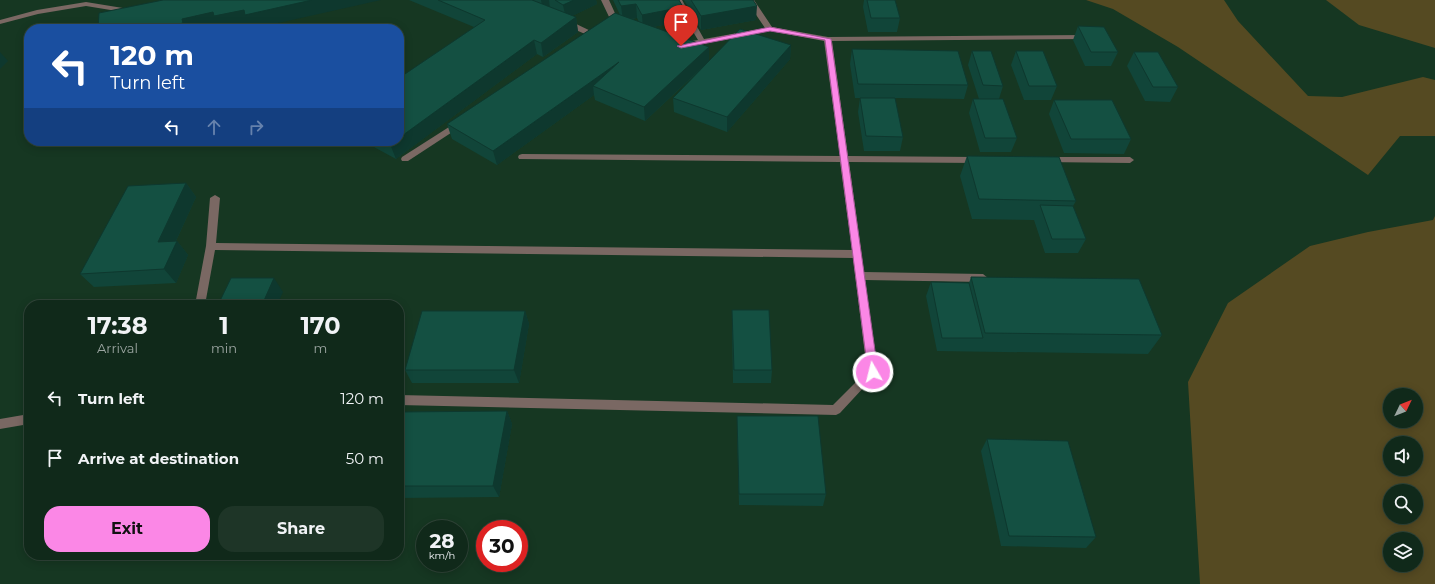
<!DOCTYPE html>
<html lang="en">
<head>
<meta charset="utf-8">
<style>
	body { margin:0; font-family:Montserrat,sans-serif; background:#1e3527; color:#f1f3f6; height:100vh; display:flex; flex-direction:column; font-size:15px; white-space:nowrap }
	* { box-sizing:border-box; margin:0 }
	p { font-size:13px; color:#9ca6a2 }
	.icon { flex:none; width:22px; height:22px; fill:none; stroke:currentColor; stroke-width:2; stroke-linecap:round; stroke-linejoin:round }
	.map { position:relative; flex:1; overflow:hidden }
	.panel { position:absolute; left:24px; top:300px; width:380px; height:260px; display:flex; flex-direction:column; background:#10291a; border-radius:16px; box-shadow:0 2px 10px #0003,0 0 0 1px #304539 }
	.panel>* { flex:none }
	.hud { position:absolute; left:24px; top:24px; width:380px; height:122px; border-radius:16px; box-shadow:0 2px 10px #0003,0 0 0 1px #304539; background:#1a4fa0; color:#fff; overflow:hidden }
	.needle { width:26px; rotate:47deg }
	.fabs { position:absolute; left:1383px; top:388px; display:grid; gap:8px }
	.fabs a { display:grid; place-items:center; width:40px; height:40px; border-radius:50%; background:#10291a; box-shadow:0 2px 10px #0003,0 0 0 1px #304539; font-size:20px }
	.speed { position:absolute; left:416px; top:520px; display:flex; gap:8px; font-size:20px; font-weight:700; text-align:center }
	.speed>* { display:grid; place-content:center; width:52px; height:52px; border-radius:50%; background:#10291a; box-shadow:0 2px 10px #0003,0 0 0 1px #304539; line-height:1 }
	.speed small { font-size:10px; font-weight:400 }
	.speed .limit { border:6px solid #d22; background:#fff; color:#111 }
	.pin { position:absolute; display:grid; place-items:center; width:34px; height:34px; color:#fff; margin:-41px -17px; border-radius:50% 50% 50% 0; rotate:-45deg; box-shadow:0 0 4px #0007 }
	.pin .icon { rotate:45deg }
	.me { position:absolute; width:44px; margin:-22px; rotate:352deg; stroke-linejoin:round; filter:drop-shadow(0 0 3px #0008) }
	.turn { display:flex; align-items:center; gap:14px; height:84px; padding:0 20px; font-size:18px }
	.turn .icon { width:52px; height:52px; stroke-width:2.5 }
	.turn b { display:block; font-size:28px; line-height:34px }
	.lanes { display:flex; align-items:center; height:38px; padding:0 20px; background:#0003; justify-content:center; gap:20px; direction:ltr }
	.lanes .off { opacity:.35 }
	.eta { display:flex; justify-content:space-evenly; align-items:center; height:68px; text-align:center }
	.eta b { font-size:24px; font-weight:700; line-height:28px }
	.button { display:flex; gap:8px; margin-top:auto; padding:8px 20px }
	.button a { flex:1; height:46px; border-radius:16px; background:#fb87e6; color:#111; font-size:16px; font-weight:700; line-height:46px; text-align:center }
	.button a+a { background:#1e3527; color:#f1f3f6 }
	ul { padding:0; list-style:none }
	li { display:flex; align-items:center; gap:12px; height:60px; padding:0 20px }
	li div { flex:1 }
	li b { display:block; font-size:15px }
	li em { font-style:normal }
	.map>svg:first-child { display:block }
	.green { fill:#554a22; fill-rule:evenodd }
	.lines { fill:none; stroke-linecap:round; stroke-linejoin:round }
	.minor { fill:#7a6863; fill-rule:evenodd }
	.wall { fill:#114539; fill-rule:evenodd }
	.shaded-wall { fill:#0e382e }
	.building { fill:#145042; stroke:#0e382e }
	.route { fill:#fb87e6; stroke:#a35896 }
</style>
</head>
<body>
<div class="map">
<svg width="1435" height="584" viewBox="0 0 1435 584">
	<rect width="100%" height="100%" fill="#163722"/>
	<g class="green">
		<polygon points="1086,0 1224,0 1238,21 1308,96 1342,97 1423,77 1435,80 1435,136 1400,136 1368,175 1178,47 1113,9"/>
		<polygon points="1326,0 1435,0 1435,48 1359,25"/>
		<path d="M1435,216V584H1200L1188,382L1228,303L1310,246L1368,232L1433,220ZM1390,395H1416V421H1390ZM1390,443H1416V469H1390ZM1390,491H1416V517H1390ZM1390,539H1416V565H1390Z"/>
	</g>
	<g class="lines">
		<g class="minor">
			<polygon points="601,0 609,0 619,22 614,27 607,25 611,21"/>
			<polygon points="674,0 682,0 704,39 765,28 746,0 754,0 772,27 828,37 1087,35 1091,37 1087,39 832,41 848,156 978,157 982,160 978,163 849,162 864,272 983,274 988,278 983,282 865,280 878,372 840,413 836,415 399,405 399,395 833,405 867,371 853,258 215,250 205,305 195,305 206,246 210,198 215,195 220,198 216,243 852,250 840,162 519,159 518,157 519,155 522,154 840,156 824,41 770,31 680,47 680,43 698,40"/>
			<polygon points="86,2 129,9 133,11 129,13 86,6 38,14 0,24 0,20 37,10"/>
			<polygon points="562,20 568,20 599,35 595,37 592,37 562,24"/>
			<polygon points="460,120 463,121 463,125 408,161 402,161 401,159 402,157"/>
			<polygon points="1046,157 1130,157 1134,160 1130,163 1043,162 1042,160"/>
			<polygon points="29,414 29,424 0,429 0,419"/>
		</g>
	</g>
	<g class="wall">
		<polygon points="409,0 596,0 597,4 572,16 576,17 578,32 543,57 537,54 396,159 363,141 399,141 474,27"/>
		<path d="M613,0H679L683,7V21L653,27L709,61L791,45L790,59L727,132L674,112L673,98L702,68L645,121L595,100L594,95L497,165L452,139L447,124L620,15ZM637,18L639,22L632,19Z"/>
		<polygon points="684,0 753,0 756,20 701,30"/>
		<polygon points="864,0 895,0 900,18 897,32 868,32 863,7"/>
		<polygon points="1078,26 1118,52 1111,66 1085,66 1073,40"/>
		<polygon points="852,49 968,85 964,99 895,98 903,137 900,151 864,151 858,112 860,98 855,98 850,64"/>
		<polygon points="972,51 1003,86 999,99 1017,138 1011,152 980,152 969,113 973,99 979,99 968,65"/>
		<polygon points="1016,51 1057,86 1051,100 1024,100 1011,65"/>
		<polygon points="1134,52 1178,87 1170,102 1145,101 1127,66"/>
		<polygon points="1054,100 1131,139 1124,154 1064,153 1049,114"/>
		<polygon points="967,156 1076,201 1073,206 1086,239 1078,253 1045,253 1034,220 972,219 960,176"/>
		<polygon points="186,183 196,197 176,241 177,241 188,255 176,283 94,287 80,274"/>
		<polygon points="971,277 1162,335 1148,354 937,351 926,296 931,282 969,283"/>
		<polygon points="732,310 772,370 771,383 733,383 732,324"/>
		<polygon points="525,311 529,324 519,383 412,383 405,370"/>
		<polygon points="507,411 512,424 499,497 399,498 399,412"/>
		<polygon points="737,416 826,494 823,506 739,505 737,428"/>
		<polygon points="987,439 1096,537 1086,548 1001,546 981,451"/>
	</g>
	<g class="shaded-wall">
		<polygon points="312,0 381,0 252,29 249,24 227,29 221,29 220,27 210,29 155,29 182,19 213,12"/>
		<polygon points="541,0 549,0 550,9 543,12"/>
		<polygon points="574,0 596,0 597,4 566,19 563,5"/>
		<polygon points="636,4 637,18 623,20 621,6"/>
		<polygon points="757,6 756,20 701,30 701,16"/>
		<polygon points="683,7 683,21 643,29 642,15"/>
		<polygon points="576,17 578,32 543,57 541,43"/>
		<polygon points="534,40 537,54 396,159 390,144 395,141 399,141 399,138"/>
		<polygon points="791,45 790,59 727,132 727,117"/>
		<polygon points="709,47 709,61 645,121 644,107"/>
		<polygon points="0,52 8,61 0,69"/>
		<polygon points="619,62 593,86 594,95 497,165 493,151"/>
		<polygon points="186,183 196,197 169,256 158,242"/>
		<polygon points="177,241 188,255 176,283 164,269"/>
		<polygon points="274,278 283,292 277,305 262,305"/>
		<polygon points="156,301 160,305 154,305"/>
		<polygon points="525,311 529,324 519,383 514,370"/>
		<polygon points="507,411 512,424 499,497 493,486"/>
	</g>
	<g class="building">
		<polygon points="163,0 312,0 245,15 244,10 214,16 213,12 182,19 183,23 155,29 98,29 99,13"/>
		<polygon points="438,0 532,0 576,17 541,43 534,40 399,138 399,78 485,20"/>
		<polygon points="555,0 574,0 563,5"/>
		<polygon points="618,0 679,0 683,7 642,15 636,4 621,6"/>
		<polygon points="691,0 753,0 757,6 701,16"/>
		<polygon points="867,0 895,0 900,18 871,18"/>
		<polygon points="615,13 709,47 644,107 593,86 619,62 493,151 447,124"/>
		<polygon points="1078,26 1104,27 1118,52 1091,52"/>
		<polygon points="740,29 791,45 727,117 673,98"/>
		<polygon points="852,49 958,51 968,85 858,84"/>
		<polygon points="972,51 991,51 1003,86 983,85"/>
		<polygon points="1016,51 1043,51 1057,86 1029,86"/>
		<polygon points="1134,52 1158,52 1178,87 1153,87"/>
		<polygon points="860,98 895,98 903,137 866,136"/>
		<polygon points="973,99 1003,99 1017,138 985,138"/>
		<polygon points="1054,100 1112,100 1131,139 1071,139"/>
		<polygon points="384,141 395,141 390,144"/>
		<polygon points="967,156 1059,157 1076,201 979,199"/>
		<polygon points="186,183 158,242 177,241 164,269 80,274 128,186"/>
		<polygon points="1040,205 1073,206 1086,239 1052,239"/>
		<polygon points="971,277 1139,279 1162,335 985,333"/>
		<polygon points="231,278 274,278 262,305 218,305"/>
		<polygon points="931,282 969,283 983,338 942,338"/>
		<polygon points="156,301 154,305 116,305 117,304"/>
		<polygon points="732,310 769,310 772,370 734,370"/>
		<polygon points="422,311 525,311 514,370 405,370"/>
		<polygon points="507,411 493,486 399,486 399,412"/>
		<polygon points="737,416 818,416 826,494 739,494"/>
		<polygon points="987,439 1068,441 1096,537 1009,536"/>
	</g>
	<polygon class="route" points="770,27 831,39 878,372 873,377 868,372 825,40 770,31 681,48 677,46"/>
</svg>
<div class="fabs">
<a><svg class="needle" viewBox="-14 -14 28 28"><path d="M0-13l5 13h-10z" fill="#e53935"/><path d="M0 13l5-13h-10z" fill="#9ca6a2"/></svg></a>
<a><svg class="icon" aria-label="sound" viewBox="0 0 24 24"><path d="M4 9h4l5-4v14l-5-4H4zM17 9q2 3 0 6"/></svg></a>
<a><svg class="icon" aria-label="search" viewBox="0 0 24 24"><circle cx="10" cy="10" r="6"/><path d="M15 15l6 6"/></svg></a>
<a><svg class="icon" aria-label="layers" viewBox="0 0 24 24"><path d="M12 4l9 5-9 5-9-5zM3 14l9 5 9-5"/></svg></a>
</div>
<div class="speed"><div>28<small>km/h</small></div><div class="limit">30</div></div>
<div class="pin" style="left:681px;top:46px;background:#d93025"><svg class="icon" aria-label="arrive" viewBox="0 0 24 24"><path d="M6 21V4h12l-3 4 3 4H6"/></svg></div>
<svg class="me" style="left:873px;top:372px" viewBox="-20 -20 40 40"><circle r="17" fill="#fb87e6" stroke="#fff" stroke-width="3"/><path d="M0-11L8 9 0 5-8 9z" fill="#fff"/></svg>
<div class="hud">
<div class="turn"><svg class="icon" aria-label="left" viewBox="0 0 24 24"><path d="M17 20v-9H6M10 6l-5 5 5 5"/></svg><div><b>120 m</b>Turn left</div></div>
<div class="lanes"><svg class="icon" aria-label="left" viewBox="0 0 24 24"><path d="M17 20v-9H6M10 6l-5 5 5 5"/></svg><svg class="icon off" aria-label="ahead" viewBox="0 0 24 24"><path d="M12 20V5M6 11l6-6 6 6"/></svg><svg class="icon off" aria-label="right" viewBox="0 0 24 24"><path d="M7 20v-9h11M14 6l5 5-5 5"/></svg></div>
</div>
<section class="panel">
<div class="eta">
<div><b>17:38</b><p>Arrival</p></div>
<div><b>1</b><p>min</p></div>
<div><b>170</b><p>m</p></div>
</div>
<ul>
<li><svg class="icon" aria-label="left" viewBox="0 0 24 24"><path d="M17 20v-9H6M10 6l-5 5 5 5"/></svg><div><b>Turn left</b></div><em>120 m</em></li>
<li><svg class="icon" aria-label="arrive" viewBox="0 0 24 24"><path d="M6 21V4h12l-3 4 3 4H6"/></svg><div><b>Arrive at destination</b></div><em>50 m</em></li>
</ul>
<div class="button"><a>Exit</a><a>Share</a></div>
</section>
</div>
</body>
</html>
